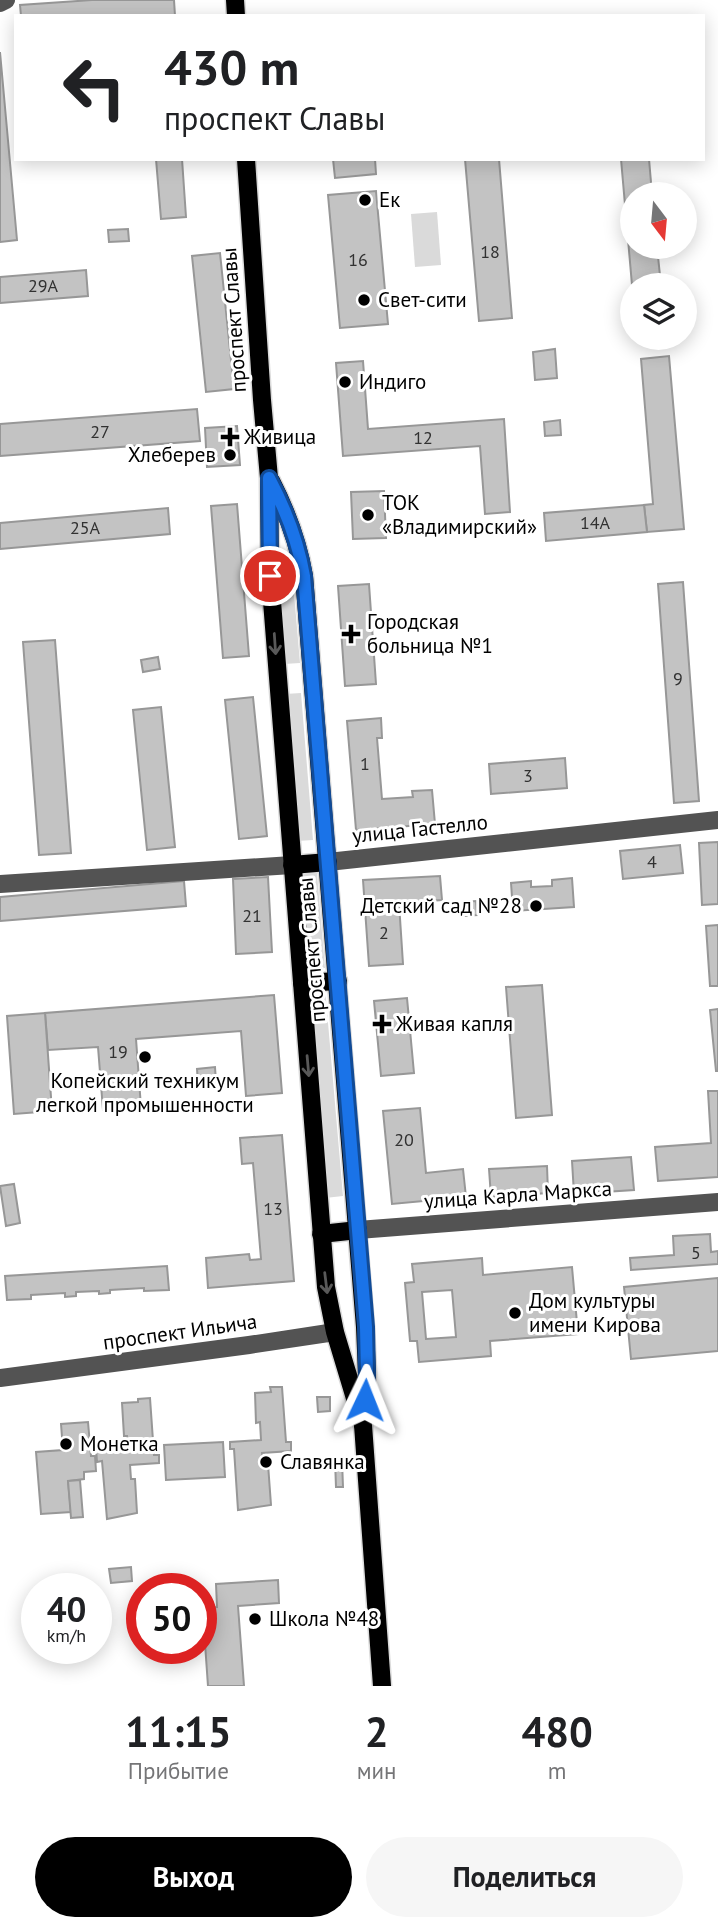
<!DOCTYPE html>
<html lang="ru">
<head>
<meta charset="utf-8">
<style>
	body { margin:0; font-family:"PT Sans",sans-serif; background:#f6f6f6; color:#202124; height:100vh; display:flex; flex-direction:column; font-size:26px; white-space:nowrap }
	* { box-sizing:border-box; margin:0 }
	p { font-size:23px; color:#757577 }
	.icon { flex:none; width:38px; height:38px; fill:none; stroke:currentColor; stroke-width:2; stroke-linecap:round; stroke-linejoin:round }
	.map { position:relative; height:1686px; overflow:hidden }
	.panel { display:flex; flex-direction:column; background:#fff; flex:1 }
	.panel>* { flex:none }
	.guide { position:absolute; left:14px; top:14px; width:691px; height:147px; border-radius:0px; box-shadow:0 4px 18px #0003; background:#fff; color:#202124; overflow:hidden }
	.needle { width:46px; rotate:164deg }
	.fabs { position:absolute; left:620px; top:182px; display:grid; gap:14px }
	.fabs a { display:grid; place-items:center; width:77px; height:77px; border-radius:50%; background:#fff; box-shadow:0 4px 18px #0003; font-size:35px }
	.speed { position:absolute; left:21px; top:1573px; display:flex; gap:14px; font-size:35px; font-weight:700; text-align:center }
	.speed>* { display:grid; place-content:center; width:91px; height:91px; border-radius:50%; background:#fff; box-shadow:0 4px 18px #0003; line-height:1 }
	.speed small { font-size:18px; font-weight:400 }
	.speed .limit { border:10px solid #d22; background:#fff; color:#111 }
	.pin { position:absolute; display:grid; place-items:center; width:60px; height:60px; color:#fff; margin:-30px; border:4px solid #fff; border-radius:50%; box-shadow:0 2px 7px #0007 }
	.me { position:absolute; width:77px; margin:-38px; rotate:2deg; stroke-linejoin:round; filter:drop-shadow(0 0 5px #0008) }
	.turn { display:flex; align-items:center; gap:24px; height:147px; padding:0 35px; font-size:32px }
	.turn .icon { width:91px; height:91px; stroke-width:2.5 }
	.turn b { display:block; font-size:49px; line-height:60px }
	.eta { display:flex; justify-content:space-evenly; align-items:center; height:119px; text-align:center }
	.eta b { font-size:42px; font-weight:800; line-height:49px }
	.action { display:flex; gap:14px; margin-top:auto; padding:14px 35px }
	.action a { flex:1; height:80px; border-radius:42px; background:#000; color:#fff; font-size:28px; font-weight:800; line-height:80px; text-align:center }
	.action a+a { background:#f6f6f6; color:#202124 }
	.map>svg:first-child { display:block }
	.green { fill:#dadada }
	.building { fill:#c3c3c3; stroke:#979797; stroke-width:2; fill-rule:evenodd }
	.lines { fill:none; stroke-linecap:round; stroke-linejoin:round }
	.major-casing { stroke:#dbdbdb; stroke-width:21 }
	.minor { stroke:#535353; stroke-width:18 }
	.major { stroke:#000; stroke-width:18 }
	.oneway { stroke:#595959 }
	.route-casing { stroke:#114b97; stroke-width:18 }
	.route { stroke:#1a73e8; stroke-width:12 }
	.poi-dot { fill:#000; stroke:#fff; stroke-width:2.5 }
	.labels { text-anchor:middle; stroke-width:6; stroke-linejoin:round; paint-order:stroke }
	.number-label { font-size:18px; fill:#313131 }
	.poi-label { font-size:21px; fill:#000; stroke:#fff; text-anchor:start }
	.street-label { font-size:21px; fill:#000; stroke:#fff }
</style>
</head>
<body>
<div class="map">
<svg width="718" height="1686" viewBox="0 0 718 1686">
	<rect width="100%" height="100%" fill="#fff"/>
	<g class="green">
		<polygon points="437,212 441,265 415,267 411,214"/>
		<polygon points="294,593 300,663 284,664 278,594"/>
		<polygon points="301,693 313,840 297,841 285,694"/>
		<polygon points="317,873 325,968 308,970 300,874"/>
		<polygon points="325,988 343,1196 325,1198 308,989"/>
	</g>
	<g class="building">
		<polygon points="92,0 174,0 175,16 21,16 20,5"/>
		<polygon points="0,52 17,240 0,242"/>
		<polygon points="156,159 182,159 186,217 161,219"/>
		<polygon points="333,159 375,159 376,174 335,178"/>
		<polygon points="465,159 499,159 512,318 479,321"/>
		<polygon points="621,159 649,159 652,194 632,194 632,247 657,247 661,285 632,285"/>
		<polygon points="376,191 388,324 340,328 328,195"/>
		<polygon points="128,229 129,241 109,242 108,230"/>
		<polygon points="220,253 234,389 206,392 192,256"/>
		<polygon points="86,270 88,296 0,303 0,277"/>
		<polygon points="555,349 557,378 535,380 533,352"/>
		<polygon points="669,356 684,529 647,532 644,505 653,504 641,359"/>
		<polygon points="363,361 368,429 504,419 510,512 485,514 480,446 343,456 336,363"/>
		<polygon points="197,409 200,441 0,456 0,424"/>
		<polygon points="560,420 561,435 545,436 544,422"/>
		<polygon points="237,426 240,465 207,467 205,428"/>
		<polygon points="384,491 386,538 353,539 351,492"/>
		<polygon points="237,504 249,656 223,658 211,506"/>
		<polygon points="644,505 647,532 546,541 544,513"/>
		<polygon points="168,508 170,534 0,549 0,523"/>
		<polygon points="683,582 699,801 674,803 658,584"/>
		<polygon points="369,584 376,684 345,686 338,586"/>
		<polygon points="55,640 71,853 39,855 23,642"/>
		<polygon points="158,657 160,669 143,672 141,660"/>
		<polygon points="253,697 267,836 239,839 225,700"/>
		<polygon points="161,707 175,847 147,850 133,710"/>
		<polygon points="381,718 382,738 377,738 382,799 413,797 412,791 432,790 435,824 356,830 347,721"/>
		<polygon points="565,758 567,788 491,794 489,764"/>
		<polygon points="718,842 718,904 702,905 699,843"/>
		<polygon points="680,845 683,873 623,879 620,851"/>
		<polygon points="440,876 442,900 399,903 403,964 369,966 363,880"/>
		<polygon points="268,877 272,952 236,954 233,879"/>
		<polygon points="572,878 574,907 513,911 511,883 531,881 531,887 552,886 552,880"/>
		<polygon points="184,881 186,906 0,921 0,897"/>
		<polygon points="476,901 477,915 463,916 462,902"/>
		<polygon points="718,925 718,986 710,986 706,926"/>
		<polygon points="542,985 552,1115 516,1118 506,987"/>
		<polygon points="274,995 282,1093 246,1096 241,1031 136,1039 141,1107 103,1110 98,1047 48,1050 45,1013"/>
		<polygon points="407,998 414,1073 381,1076 374,1001"/>
		<polygon points="718,1009 718,1071 716,1071 710,1010"/>
		<polygon points="45,1013 52,1111 14,1114 7,1016"/>
		<polygon points="215,1067 216,1082 198,1084 197,1069"/>
		<polygon points="708,1091 718,1091 718,1177 658,1181 655,1147 711,1143"/>
		<polygon points="420,1108 426,1173 463,1169 466,1197 392,1204 383,1111"/>
		<polygon points="282,1135 294,1281 208,1288 206,1258 249,1254 250,1260 261,1259 253,1163 242,1164 240,1138"/>
		<polygon points="631,1157 634,1190 574,1194 572,1161"/>
		<polygon points="547,1166 548,1193 491,1197 489,1169"/>
		<polygon points="14,1184 20,1223 6,1226 0,1186"/>
		<polygon points="710,1234 711,1252 718,1251 718,1264 631,1270 630,1258 674,1255 673,1236"/>
		<path d="M482,1258L483,1275L572,1267L578,1334L490,1341L491,1356L419,1362L417,1341H410L405,1283L414,1282L412,1264ZM452,1290L456,1337L426,1339L422,1292Z"/>
		<polygon points="167,1266 169,1290 144,1291 144,1288 110,1290 110,1293 99,1294 99,1291 76,1292 76,1296 65,1297 65,1293 31,1295 31,1299 7,1300 5,1276"/>
		<polygon points="718,1278 718,1351 631,1359 624,1287"/>
		<polygon points="270,1387 282,1387 286,1442 291,1442 291,1451 262,1453 263,1464 268,1464 271,1505 238,1510 234,1449 230,1449 230,1442 261,1440 260,1422 256,1423 255,1393 271,1392"/>
		<polygon points="317,1397 330,1397 330,1411 318,1412"/>
		<polygon points="150,1398 154,1455 159,1455 159,1463 130,1465 131,1479 135,1479 137,1513 107,1519 102,1461 97,1462 96,1448 120,1446 120,1451 128,1450 127,1436 124,1436 122,1403 138,1402 138,1399"/>
		<polygon points="88,1422 91,1456 95,1456 96,1471 84,1472 84,1479 68,1481 71,1512 41,1514 36,1452 63,1450 61,1424"/>
		<polygon points="223,1442 225,1477 166,1480 164,1445"/>
		<polygon points="335,1460 342,1460 343,1487 336,1487"/>
		<polygon points="80,1480 83,1517 71,1518 68,1481"/>
		<polygon points="131,1567 132,1581 111,1583 109,1569"/>
		<polygon points="278,1580 279,1603 238,1606 244,1686 208,1686 204,1629 201,1629 201,1608 217,1607 216,1584"/>
	</g>
	<g class="lines">
		<g class="major-casing">
			<g id="major">
				<polyline points="235,0 236,16"/>
				<polyline points="246,159 262,400 269,478 270,576 326,1287 335,1332 363,1425"/>
				<path d="M271,481C287,512 298,542 304,576L365,1327L367,1374L363,1425L382,1686"/>
				<polyline points="292,865 328,862"/>
				<polyline points="302,983 338,981"/>
				<polyline points="321,1234 358,1230"/>
			</g>
		</g>
		<g class="minor">
			<polyline points="0,3 6,0"/>
			<polyline points="328,862 718,820"/>
			<polyline points="0,884 292,865"/>
			<polyline points="358,1230 718,1202"/>
			<polyline points="0,1378 249,1345 335,1332"/>
		</g>
		<use href="#major" class="major"/>
	</g>
	<defs><path id="oneway-shaft" d="M-6 0H5M1.5-3L5.5 0L1.5 3" fill="none" stroke-width="1.6" stroke-linecap="round" stroke-linejoin="round" transform="scale(1.75)"/></defs>
	<g class="oneway">
		<use href="#oneway-shaft" transform="translate(275 644) rotate(86)"/>
		<use href="#oneway-shaft" transform="translate(308 1066) rotate(85)"/>
		<use href="#oneway-shaft" transform="translate(326 1283) rotate(83)"/>
	</g>
	<g class="lines">
		<g class="route-casing">
			<path id="route" d="M270,576L269,478C286,510 298,541 304,576L366,1327L367,1374L365,1400"/>
		</g>
		<use href="#route" class="route"/>
	</g>
	<g class="poi-dot">
		<circle cx="365" cy="200" r="7"/>
		<circle cx="364" cy="300" r="7"/>
		<circle cx="345" cy="382" r="7"/>
		<path d="M226.5 426.5h7v7h7v7h-7v7h-7v-7h-7v-7h7z"/>
		<circle cx="230" cy="455" r="7"/>
		<circle cx="368" cy="515" r="7"/>
		<path d="M347.5 623.5h7v7h7v7h-7v7h-7v-7h-7v-7h7z"/>
		<circle cx="536" cy="906" r="7"/>
		<path d="M378.5 1013.5h7v7h7v7h-7v7h-7v-7h-7v-7h7z"/>
		<circle cx="145" cy="1057" r="7"/>
		<circle cx="515" cy="1313" r="7"/>
		<circle cx="66" cy="1444" r="7"/>
		<circle cx="266" cy="1462" r="7"/>
		<circle cx="255" cy="1619" r="7"/>
	</g>
	<g class="labels">
		<g class="number-label">
			<text x="490" y="258">18</text>
			<text x="358" y="266">16</text>
			<text x="43" y="292">29А</text>
			<text x="100" y="438">27</text>
			<text x="423" y="444">12</text>
			<text x="595" y="529">14А</text>
			<text x="85" y="534">25А</text>
			<text x="678" y="685">9</text>
			<text x="365" y="770">1</text>
			<text x="528" y="782">3</text>
			<text x="652" y="868">4</text>
			<text x="252" y="922">21</text>
			<text x="384" y="939">2</text>
			<text x="118" y="1058">19</text>
			<text x="404" y="1146">20</text>
			<text x="273" y="1215">13</text>
			<text x="696" y="1259">5</text>
		</g>
		<g class="poi-label">
			<text x="379" y="207">Ек</text>
			<text x="378" y="307">Свет-сити</text>
			<text x="359" y="389">Индиго</text>
			<text x="244" y="444">Живица</text>
			<text x="216" y="462" text-anchor="end">Хлеберев</text>
			<text x="382" y="510">ТОК<tspan x="382" dy="24">«Владимирский»</tspan></text>
			<text x="367" y="629">Городская<tspan x="367" dy="24">больница №1</tspan></text>
			<text x="522" y="913" text-anchor="end">Детский сад №28</text>
			<text x="396" y="1031">Живая капля</text>
			<text x="145" y="1088" text-anchor="middle">Копейский техникум<tspan x="145" dy="24">легкой промышенности</tspan></text>
			<text x="529" y="1308">Дом культуры<tspan x="529" dy="24">имени Кирова</tspan></text>
			<text x="80" y="1451">Монетка</text>
			<text x="280" y="1469">Славянка</text>
			<text x="269" y="1626">Школа №48</text>
		</g>
		<g class="street-label">
			<text transform="translate(234 320) rotate(-94)" y="7">проспект Славы</text>
			<text transform="translate(420 829) rotate(-6)" y="7">улица Гастелло</text>
			<text transform="translate(312 950) rotate(-95)" y="7">проспект Славы</text>
			<text transform="translate(518 1195) rotate(-4)" y="7">улица Карла Маркса</text>
			<text transform="translate(180 1332) rotate(-8)" y="7">проспект Ильича</text>
		</g>
	</g>
</svg>
<div class="fabs">
<a><svg class="needle" viewBox="-14 -14 28 28"><path d="M0-13l5 13h-10z" fill="#e53935"/><path d="M0 13l5-13h-10z" fill="#757577"/></svg></a>
<a><svg class="icon" aria-label="layers" viewBox="0 0 24 24"><path d="M12 4l9 5-9 5-9-5zM3 14l9 5 9-5"/></svg></a>
</div>
<div class="speed"><div>40<small>km/h</small></div><div class="limit">50</div></div>
<div class="pin" style="left:270px;top:576px;background:#d93025"><svg class="icon" aria-label="arrive" viewBox="0 0 24 24"><path d="M6 21V4h12l-3 4 3 4H6"/></svg></div>
<svg class="me" style="left:365px;top:1400px" viewBox="-20 -20 40 40"><path d="M0-17L14 15 0 8-14 15z" fill="#1a73e8" stroke="#fff" stroke-width="4"/></svg>
<div class="guide">
<div class="turn"><svg class="icon" aria-label="left" viewBox="0 0 24 24"><path d="M17 20v-9H6M10 6l-5 5 5 5"/></svg><div><b>430 m</b>проспект Славы</div></div>
</div>
</div>
<section class="panel">
<div class="eta">
<div><b>11:15</b><p>Прибытие</p></div>
<div><b>2</b><p>мин</p></div>
<div><b>480</b><p>m</p></div>
</div>
<div class="action"><a>Выход</a><a>Поделиться</a></div>
</section>
</body>
</html>
